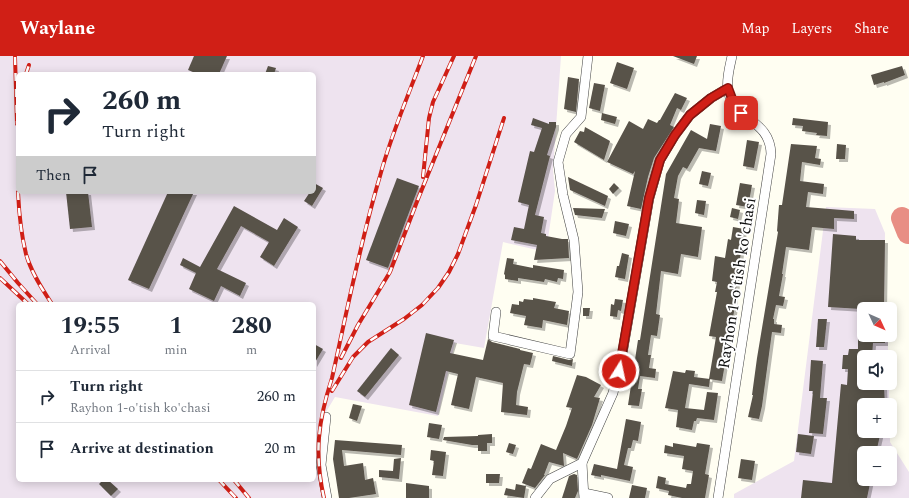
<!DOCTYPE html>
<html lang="en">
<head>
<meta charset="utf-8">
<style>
	body { margin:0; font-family:Spectral,serif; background:#f2f2f3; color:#1f2937; height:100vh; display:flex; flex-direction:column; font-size:15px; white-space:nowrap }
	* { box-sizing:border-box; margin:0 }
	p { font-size:13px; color:#747a83 }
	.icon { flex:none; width:22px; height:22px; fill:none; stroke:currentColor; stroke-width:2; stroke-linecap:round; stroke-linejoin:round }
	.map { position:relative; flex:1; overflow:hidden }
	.details { position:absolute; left:16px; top:246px; width:300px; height:180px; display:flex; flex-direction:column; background:#fff; border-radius:6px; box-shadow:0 2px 10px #0003 }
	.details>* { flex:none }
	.guide { position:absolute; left:16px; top:16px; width:300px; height:122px; border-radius:6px; box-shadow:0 2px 10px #0003; background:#fff; color:#1f2937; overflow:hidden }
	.needle { width:26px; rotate:134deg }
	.fabs { position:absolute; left:857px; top:246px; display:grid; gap:8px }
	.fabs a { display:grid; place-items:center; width:40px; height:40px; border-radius:6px; background:#fff; box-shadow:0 2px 10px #0003; font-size:20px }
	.pin { position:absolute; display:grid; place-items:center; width:34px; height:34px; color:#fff; margin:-17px; border-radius:8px; box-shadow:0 2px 6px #0006 }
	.me { position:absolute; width:44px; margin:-22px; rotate:10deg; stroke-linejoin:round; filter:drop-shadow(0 0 3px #0008) }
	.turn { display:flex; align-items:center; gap:14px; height:84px; padding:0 20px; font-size:18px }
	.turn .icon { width:52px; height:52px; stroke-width:2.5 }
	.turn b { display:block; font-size:28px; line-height:34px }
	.then { display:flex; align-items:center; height:38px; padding:0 20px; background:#0003; gap:8px; font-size:15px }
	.eta { display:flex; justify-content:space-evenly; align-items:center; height:68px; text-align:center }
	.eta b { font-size:24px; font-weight:700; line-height:28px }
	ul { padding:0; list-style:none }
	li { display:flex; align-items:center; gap:12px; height:52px; padding:0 20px; border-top:1px solid #e0e1e3 }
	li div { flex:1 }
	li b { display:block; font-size:15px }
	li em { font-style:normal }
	header { display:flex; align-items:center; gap:24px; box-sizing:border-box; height:56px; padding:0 20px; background:#d01f16; color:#fff }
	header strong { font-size:19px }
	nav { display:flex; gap:22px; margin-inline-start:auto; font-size:14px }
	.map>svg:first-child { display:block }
	.industrial { fill:#eee3ef; fill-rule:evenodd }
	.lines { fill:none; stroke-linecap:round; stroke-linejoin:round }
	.taxiway { stroke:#e88e84; stroke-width:22 }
	.building { fill:#59524a; filter:url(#shadow) }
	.minor-casing { stroke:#424242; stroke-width:10 }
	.minor { stroke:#fff; stroke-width:9 }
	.rail-casing { stroke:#d01f16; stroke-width:4 }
	.rail { stroke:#fff; stroke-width:2.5; stroke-dasharray:8; stroke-linecap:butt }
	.route-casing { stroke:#87140e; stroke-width:10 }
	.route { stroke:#d01f16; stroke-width:7 }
	.labels { text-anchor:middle; stroke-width:4; stroke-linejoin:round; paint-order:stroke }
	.street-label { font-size:16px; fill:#0f0f0f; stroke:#fff }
</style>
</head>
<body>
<header>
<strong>Waylane</strong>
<nav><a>Map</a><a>Layers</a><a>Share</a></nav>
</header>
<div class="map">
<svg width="909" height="442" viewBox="0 0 909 442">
	<defs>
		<filter id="shadow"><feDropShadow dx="3" dy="3" stdDeviation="0" flood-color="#0004"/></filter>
	</defs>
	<rect width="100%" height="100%" fill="#fffef2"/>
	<g class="industrial">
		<path d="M0,0H561L553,114L555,135L546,196L503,186L484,292L455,287L438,360L335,341L320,366V426L323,442H0ZM18,18H314V136H18ZM18,248H314V424H18Z"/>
		<path d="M826,151L875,153L885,177L884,253H864V279H888V301H864V327H889V349H864V375H890V386L909,416V442H734V438L794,405ZM864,397H890V423H864Z"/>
	</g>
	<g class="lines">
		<polyline class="taxiway" points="902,162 908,177"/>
	</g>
	<g class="building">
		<polygon points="194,0 227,0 219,18 198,18 188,14"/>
		<polygon points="673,0 697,0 694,8"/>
		<polygon points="617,6 634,12 627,33 610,27"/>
		<polygon points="268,10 276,12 274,18 265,18"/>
		<polygon points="902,10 905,19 884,27 884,26 874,29 871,19"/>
		<polygon points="568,21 579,23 576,56 564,53"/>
		<polygon points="594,27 605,29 600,55 589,52"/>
		<polygon points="675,37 687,42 681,54 677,52 670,69 674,71 654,102 648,121 641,153 627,150 635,115 633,118 607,106 629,65 643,73 648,63 657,67 659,64 660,64"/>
		<polygon points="602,57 617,61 615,68 601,64"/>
		<polygon points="533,62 549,68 549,66 556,66 556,71 547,99 550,100 535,159 544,161 541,177 546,178 546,180 562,183 568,183 569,202 534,204 537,189 511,184 514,171 524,173 529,149 518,146 530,95 534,96 542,72 531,69"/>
		<polygon points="793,62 828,66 827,80 816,79 817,77 802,75 803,70 792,69"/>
		<polygon points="710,68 721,70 716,95 699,92 687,113 683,111 678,120 674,142 679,143 676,167 702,171 698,201 681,198 678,218 661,215 656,258 660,259 657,280 651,279 648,299 651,299 649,312 656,313 655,322 640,320 638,333 642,333 639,350 628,349 638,284 640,284 666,118 691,74 707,83"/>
		<polygon points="585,71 610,85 604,104 574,86 580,75 584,76"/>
		<polygon points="747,84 759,86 754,112 743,110"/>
		<polygon points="791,88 817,90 815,102 821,103 820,109 802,106 800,125 824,128 823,138 808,136 806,151 854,155 854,163 834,162 834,173 812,171 809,194 786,191 782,218 783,218 779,240 785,241 783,250 776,249 773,263 774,263 774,268 782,269 781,277 772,276 762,350 759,363 748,361 753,339 752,339 757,302 778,176 777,175 779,149 782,149"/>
		<polygon points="837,88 846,89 845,103 836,103"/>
		<polygon points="702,115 711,117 708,130 699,128"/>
		<polygon points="568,121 608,140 605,150 570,134"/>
		<polygon points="397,122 419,130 388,212 366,204"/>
		<polygon points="314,127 323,132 312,150 304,145 310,136 314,136"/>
		<polygon points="614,127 619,132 613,138 609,133"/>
		<polygon points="740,127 752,129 748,151 736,149"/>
		<polygon points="66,136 88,136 92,171 70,173"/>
		<polygon points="168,136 194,136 149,233 128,224"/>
		<polygon points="697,144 706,145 704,159 695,157"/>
		<polygon points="234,150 277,174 284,162 298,171 274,210 260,201 269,186 241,170 217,213 246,227 240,240 221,230 214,245 189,233 196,217 180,209 183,202 200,211"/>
		<polygon points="573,152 605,153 602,162 575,159"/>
		<polygon points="732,152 740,154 738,163 730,161"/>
		<polygon points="615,165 629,168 626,180 613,177"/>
		<polygon points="733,171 744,173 734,249 735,250 722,325 709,323 716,281 709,280 717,236 715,236 717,226 712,225 715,200 725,202 728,183 731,184"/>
		<polygon points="833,178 856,180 856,184 885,184 884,253 861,253 828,251"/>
		<polygon points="622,197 629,199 625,223 615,221 617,210 619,210"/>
		<polygon points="507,202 514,203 513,208 533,212 533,209 564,214 563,223 558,222 557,226 545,223 544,226 518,222 518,225 505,223 505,219 504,218"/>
		<polygon points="533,242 556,246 554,252 569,255 567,269 543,264 542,272 524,269 526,260 510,257 512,248 519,249 519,245 523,246 524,243 533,244"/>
		<polygon points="615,243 623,244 621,255 618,254 617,261 610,260 611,248 614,249"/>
		<polygon points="583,252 590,252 589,260 583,260"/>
		<polygon points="818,263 827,263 824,291 816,291"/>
		<polygon points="426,277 454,284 450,297 483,304 488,283 492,286 520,293 520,294 533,297 530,309 524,308 517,336 516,349 528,351 527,359 501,356 503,327 476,321 469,353 451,349 458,318 446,315 436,356 409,349"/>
		<polygon points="863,279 885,279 885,287 873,287 872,301 864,301 864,329 884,330 885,349 864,349 864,375 881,375 876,397 864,397 864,423 871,423 867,442 801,442 803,424 832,427 841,328 847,329 848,313 842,313 843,299 848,299 849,293 858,293 858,281 863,281"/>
		<polygon points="314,288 323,293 314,308"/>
		<polygon points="391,292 399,299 365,341 357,335"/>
		<polygon points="553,300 569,304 573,303 572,310 552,305"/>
		<polygon points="811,304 823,305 820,342 827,342 823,378 809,377 813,335 809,335"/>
		<polygon points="686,314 695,315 694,321 710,323 709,331 689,328 685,352 704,354 707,336 718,337 714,364 697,362 696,365 694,365 692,374 676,371 678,354 665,352 673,315 685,317"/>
		<polygon points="577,319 586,321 601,329 594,341 600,342 592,369 577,403 563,397 564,410 549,406 544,419 545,419 535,432 522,427 528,412 531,413 541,388 556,394 566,370 572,352 566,351"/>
		<polygon points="353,348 362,350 357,365 349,362"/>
		<polygon points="626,363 641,366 638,385 633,384 631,392 628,392 624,409 633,411 630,425 601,419 601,421 591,419 594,408 617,413"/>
		<polygon points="429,367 442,369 439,383 427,381"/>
		<polygon points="492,378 492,387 487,387 487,395 478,395 478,389 472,389 443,384 444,381 478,380 478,379"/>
		<polygon points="798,378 814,380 811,398 796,396"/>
		<polygon points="335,384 402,389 401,399 342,394 344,410 363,407 365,424 373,422 376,438 349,442 339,442 333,403"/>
		<polygon points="509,387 516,389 513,398 506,396"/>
		<polygon points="673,387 696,391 697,387 710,389 705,418 709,419 705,442 682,442 668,439 669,435 656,432 658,420 666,422 665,428 686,432 687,428 691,428 693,415 682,413 684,400 664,397 665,389 673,391"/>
		<polygon points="431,394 446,396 443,420 432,419 434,405 430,404"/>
		<polygon points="401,402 399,423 379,421 379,414 393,415 394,403"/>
		<polygon points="741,403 755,405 752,424 738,422"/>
		<polygon points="486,418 500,418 499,427 486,427"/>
		<polygon points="574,418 577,419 578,435 575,442 562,442 569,420"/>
		<polygon points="103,424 108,424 118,433 111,440 99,428"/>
		<polygon points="406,427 429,430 429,442 406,442"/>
		<polygon points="516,428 526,430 524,442 504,439 506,432 515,434"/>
		<polygon points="632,429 647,432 645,442 629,442"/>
	</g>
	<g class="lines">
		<g class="minor-casing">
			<g id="minor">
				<polyline points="496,256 493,280 570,298 578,236 574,184 563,139 558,106 566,78 581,61 588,0"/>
				<polyline points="326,361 321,409 327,442"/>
				<polyline points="582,407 584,442"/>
				<polyline points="584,437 608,442"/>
				<polyline points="535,442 550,423 582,407 613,337 621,305 649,143 660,104 675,79 690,59 711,42 728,32"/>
				<path d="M718,442L771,98C770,62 733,65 728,34C726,23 730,10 732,0"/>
			</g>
		</g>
		<use href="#minor" class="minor"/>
		<g class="rail-casing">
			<g id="rail">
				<polyline points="15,1 17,68"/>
				<polyline points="26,18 29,9"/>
				<polyline points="18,63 18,115"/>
				<polyline points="423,121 429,62 433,46 454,0"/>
				<path d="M18,136C19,157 21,178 26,198C31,216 42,233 52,248"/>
				<polyline points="0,205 18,227 37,248"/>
				<polyline points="0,222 28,248"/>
				<polyline points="341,302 358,269 390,216 418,143 476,0"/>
				<polyline points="332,335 353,301 368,286 404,263 422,249 438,232 449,216 458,198 476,149 504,62"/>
				<polyline points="219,424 236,442"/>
				<polyline points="234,424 249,442"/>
				<path d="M324,442C314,398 318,365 332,322C347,255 360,187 380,120C391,79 408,40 423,0"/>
			</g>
		</g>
		<use href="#rail" class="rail"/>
	</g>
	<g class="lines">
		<g class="route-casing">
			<polyline id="route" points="619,315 649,142 660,104 675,79 690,59 711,42 728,32 734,48 741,57"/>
		</g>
		<use href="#route" class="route"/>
	</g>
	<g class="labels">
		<g class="street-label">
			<text transform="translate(736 227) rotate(-81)" y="6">Rayhon 1-o'tish ko'chasi</text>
		</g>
	</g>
</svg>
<div class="fabs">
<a><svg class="needle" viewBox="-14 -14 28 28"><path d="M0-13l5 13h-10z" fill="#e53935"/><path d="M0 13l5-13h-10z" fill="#747a83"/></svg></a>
<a><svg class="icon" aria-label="sound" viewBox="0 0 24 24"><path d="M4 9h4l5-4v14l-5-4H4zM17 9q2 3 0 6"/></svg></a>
<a>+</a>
<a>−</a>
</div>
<div class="pin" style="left:741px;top:57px;background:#d93025"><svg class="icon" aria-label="arrive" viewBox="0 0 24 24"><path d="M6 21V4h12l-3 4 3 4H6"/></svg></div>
<svg class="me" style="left:619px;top:315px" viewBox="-20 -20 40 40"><circle r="17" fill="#d01f16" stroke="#fff" stroke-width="3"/><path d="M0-11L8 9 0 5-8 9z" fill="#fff"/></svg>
<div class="guide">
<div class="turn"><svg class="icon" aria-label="right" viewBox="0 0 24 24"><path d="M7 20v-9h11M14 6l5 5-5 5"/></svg><div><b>260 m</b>Turn right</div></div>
<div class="then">Then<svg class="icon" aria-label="arrive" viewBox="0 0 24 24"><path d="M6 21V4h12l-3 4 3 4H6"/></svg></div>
</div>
<section class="details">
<div class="eta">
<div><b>19:55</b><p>Arrival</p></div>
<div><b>1</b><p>min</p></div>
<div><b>280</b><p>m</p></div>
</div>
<ul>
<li><svg class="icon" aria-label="right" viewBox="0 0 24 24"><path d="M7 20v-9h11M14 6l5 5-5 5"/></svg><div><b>Turn right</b><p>Rayhon 1-o'tish ko'chasi</p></div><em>260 m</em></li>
<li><svg class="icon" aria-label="arrive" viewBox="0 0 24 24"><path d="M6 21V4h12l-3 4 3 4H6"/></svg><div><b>Arrive at destination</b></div><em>20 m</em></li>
</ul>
</section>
</div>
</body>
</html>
